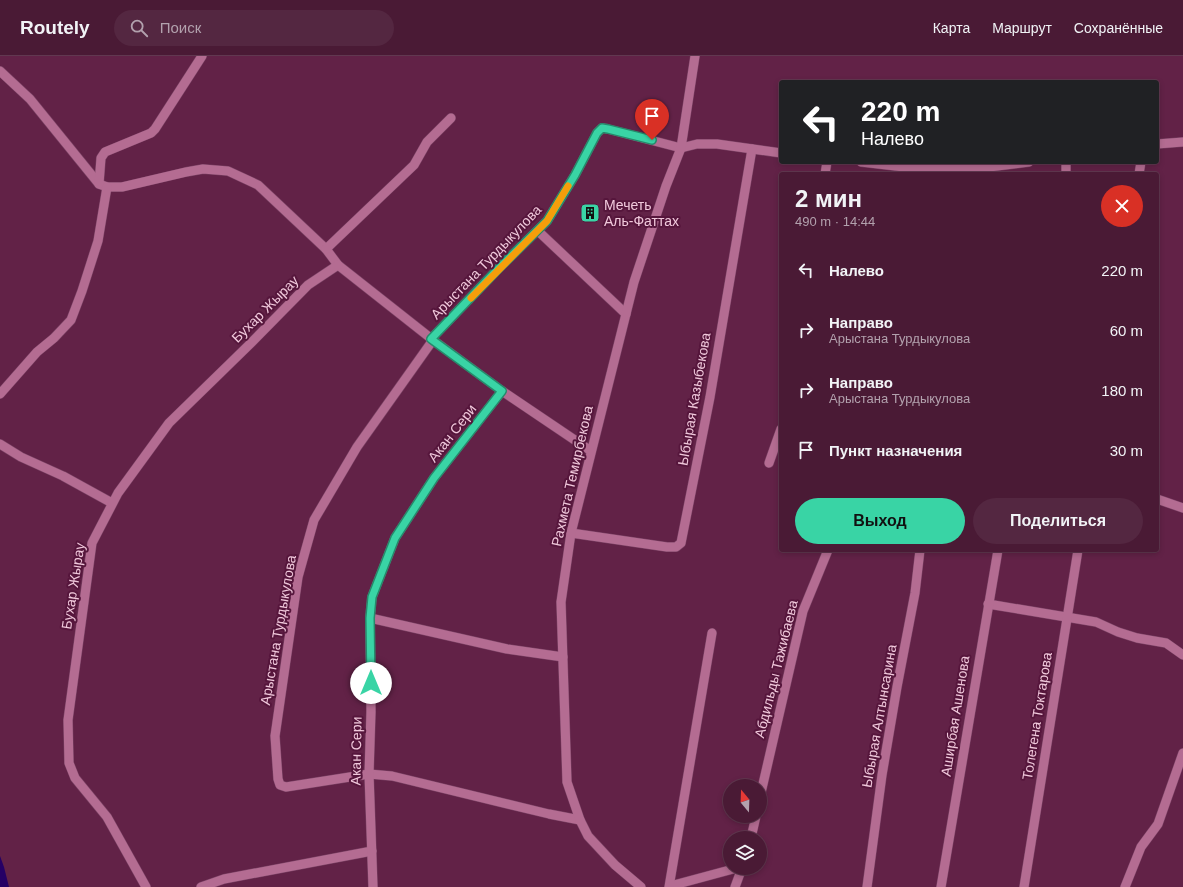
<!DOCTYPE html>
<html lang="ru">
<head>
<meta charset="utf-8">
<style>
	body { margin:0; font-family:Arial,sans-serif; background:#542741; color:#f1f3f6; height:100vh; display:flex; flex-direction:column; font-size:15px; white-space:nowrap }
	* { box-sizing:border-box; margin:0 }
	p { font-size:13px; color:#b2a1ad }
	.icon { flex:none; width:22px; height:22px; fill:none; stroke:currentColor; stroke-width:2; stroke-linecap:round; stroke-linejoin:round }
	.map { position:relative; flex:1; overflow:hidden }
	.panel { position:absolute; left:779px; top:116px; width:380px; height:380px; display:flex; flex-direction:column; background:#4a1a35; border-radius:4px; box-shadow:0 2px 6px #0003,0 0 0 1px #613850 }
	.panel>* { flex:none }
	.hud { position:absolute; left:779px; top:24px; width:380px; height:84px; border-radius:4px; box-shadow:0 2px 6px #0003,0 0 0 1px #613850; background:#202124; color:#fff; overflow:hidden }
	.needle { width:26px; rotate:341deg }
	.buttons { position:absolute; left:723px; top:723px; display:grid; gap:8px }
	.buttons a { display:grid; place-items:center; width:44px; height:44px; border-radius:50%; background:#4a1a35; box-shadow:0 2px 6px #0003,0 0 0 1px #613850; font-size:20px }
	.pin { position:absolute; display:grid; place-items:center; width:34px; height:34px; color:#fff; margin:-41px -17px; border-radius:50% 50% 50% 0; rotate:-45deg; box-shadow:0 0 4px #0007 }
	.pin .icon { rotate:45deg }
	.me { position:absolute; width:44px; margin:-22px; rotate:0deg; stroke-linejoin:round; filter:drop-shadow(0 0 3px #0008) }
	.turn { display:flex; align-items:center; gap:14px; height:84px; padding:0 16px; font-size:18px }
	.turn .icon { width:52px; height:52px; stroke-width:2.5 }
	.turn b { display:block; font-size:28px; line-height:34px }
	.round { display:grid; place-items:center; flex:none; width:42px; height:42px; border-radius:21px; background:#542741 }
	.head { display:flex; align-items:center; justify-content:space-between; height:68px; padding:0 16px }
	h1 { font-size:24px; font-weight:600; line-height:30px }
	.primary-button { display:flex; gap:8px; margin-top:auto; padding:8px 16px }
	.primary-button a { flex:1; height:46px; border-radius:24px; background:#39d4a5; color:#111; font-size:16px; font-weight:600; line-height:46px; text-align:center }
	.primary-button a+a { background:#542741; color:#f1f3f6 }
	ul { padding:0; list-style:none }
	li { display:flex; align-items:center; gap:12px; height:60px; padding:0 16px }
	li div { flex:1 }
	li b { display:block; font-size:15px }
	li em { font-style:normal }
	header { display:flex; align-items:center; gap:24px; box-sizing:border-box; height:56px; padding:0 20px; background:#4a1a35; border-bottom:1px solid #613850 }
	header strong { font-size:19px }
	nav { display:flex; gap:22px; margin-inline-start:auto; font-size:14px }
	.search { width:280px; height:36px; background:#542741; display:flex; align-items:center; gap:10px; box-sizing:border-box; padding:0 14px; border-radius:22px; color:#b2a1ad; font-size:15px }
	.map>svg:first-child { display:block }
	.water { fill:#260065 }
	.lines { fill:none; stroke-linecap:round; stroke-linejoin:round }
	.street-casing { stroke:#7b4365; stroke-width:10 }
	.street { stroke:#b46c92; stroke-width:9 }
	.route-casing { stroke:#258a6b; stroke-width:10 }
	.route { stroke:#39d4a5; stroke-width:7 }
	.slow { stroke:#f59e0b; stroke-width:7 }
	.labels { text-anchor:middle; stroke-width:4; stroke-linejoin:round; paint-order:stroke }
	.poi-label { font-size:14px; fill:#f1c9dc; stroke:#56163c; text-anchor:start }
	.street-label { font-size:14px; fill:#f1c9dc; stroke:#56163c }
</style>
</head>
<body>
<header>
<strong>Routely</strong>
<div class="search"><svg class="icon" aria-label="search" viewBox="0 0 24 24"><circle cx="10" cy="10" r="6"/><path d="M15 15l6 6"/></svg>Поиск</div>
<nav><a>Карта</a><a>Маршрут</a><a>Сохранённые</a></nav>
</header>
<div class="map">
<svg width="1183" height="831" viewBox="0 0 1183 831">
	<rect width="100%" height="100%" fill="#622247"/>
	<polygon class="water" points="0,800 4,811 9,831 0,831"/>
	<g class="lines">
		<g class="street-casing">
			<g id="street">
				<polyline points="0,15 30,43 99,128 107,131 122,131 186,116 203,113 228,115 258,129 326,193 338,209 433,284 502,335 591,395"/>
				<polyline points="1157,88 1183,86"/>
				<polyline points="861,106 921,113 989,111 1029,106"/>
				<polyline points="825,118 827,106"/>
				<polyline points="1066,118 1066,106"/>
				<polyline points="1139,118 1141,106"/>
				<polyline points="99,128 101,102 105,96 151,77 155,73 202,0"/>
				<polyline points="538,175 626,258"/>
				<polyline points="326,193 414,109 427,86 451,62"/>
				<polyline points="431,283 499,212 547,165 575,119 597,77 602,72 608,73 681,92 697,88 717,88 781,97"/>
				<polyline points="433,284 357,391 314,464 298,521 275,680 278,723 280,729 286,731 369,718 392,720 549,758 580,764"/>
				<polyline points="0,338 37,296 54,282 71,264 82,235 98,185 107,131"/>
				<polyline points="0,388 21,401 63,420 112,447"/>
				<polyline points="769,407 781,373"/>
				<polyline points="1157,443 1183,452"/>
				<polyline points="571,477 667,491 676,491 681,487 710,341 752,93"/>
				<polyline points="988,548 1096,566 1118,576 1137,582 1166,587 1183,599"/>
				<polyline points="370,562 507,593 563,601"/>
				<polyline points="760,741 803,555 828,494"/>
				<polyline points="751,782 756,760"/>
				<polyline points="670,830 737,812"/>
				<polyline points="146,831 107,761 75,722 69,707 68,664 92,487 118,437 169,367 252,286 308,229 338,209"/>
				<polyline points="201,831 224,823 372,795"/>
				<polyline points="373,831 369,718 371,656 370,562 372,541 395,482 434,422 502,335"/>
				<polyline points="641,831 615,809 588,780 580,764 567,726 561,546 571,477 634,226 666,130 681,92 695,0"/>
				<polyline points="669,831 712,577"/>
				<polyline points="735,831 742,812"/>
				<polyline points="867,831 882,719 897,631 915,537 920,494"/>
				<polyline points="941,831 998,494"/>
				<polyline points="1024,831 1078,494"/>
				<polyline points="1125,831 1141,791 1158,768 1183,697"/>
			</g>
		</g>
		<use href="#street" class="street"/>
	</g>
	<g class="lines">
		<g class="route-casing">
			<polyline id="route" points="371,627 370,562 372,541 395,482 434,422 502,335 431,283 499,212 547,165 575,119 597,77 602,72 608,73 652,84"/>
		</g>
		<use href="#route" class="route"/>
		<polyline class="slow" points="471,242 547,165 568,130"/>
	</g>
	<defs>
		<g id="building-square" transform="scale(1)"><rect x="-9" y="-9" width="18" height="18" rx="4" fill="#39d4a5" stroke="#56163c"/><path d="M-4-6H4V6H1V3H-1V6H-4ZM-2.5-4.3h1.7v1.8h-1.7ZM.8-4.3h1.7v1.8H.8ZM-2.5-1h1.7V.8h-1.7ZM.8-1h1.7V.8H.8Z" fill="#111"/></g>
	</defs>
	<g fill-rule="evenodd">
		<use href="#building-square" x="590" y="157"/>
	</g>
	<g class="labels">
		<g class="poi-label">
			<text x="604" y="154">Мечеть<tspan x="604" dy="16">Аль-Фаттах</tspan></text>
		</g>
		<g class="street-label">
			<text transform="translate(486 206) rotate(-46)" y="5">Арыстана Турдыкулова</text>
			<text transform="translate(265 253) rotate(-45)" y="5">Бухар Жырау</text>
			<text transform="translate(694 343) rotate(-80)" y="5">Ыбырая Казыбекова</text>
			<text transform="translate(452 377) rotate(-52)" y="5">Акан Сери</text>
			<text transform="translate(572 420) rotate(-77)" y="5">Рахмета Темирбекова</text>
			<text transform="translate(73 530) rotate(-81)" y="5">Бухар Жырау</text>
			<text transform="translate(278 574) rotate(-80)" y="5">Арыстана Турдыкулова</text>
			<text transform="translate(776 613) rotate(-76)" y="5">Абдильды Тажибаева</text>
			<text transform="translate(879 660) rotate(-80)" y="5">Ыбырая Алтынсарина</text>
			<text transform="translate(955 660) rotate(-81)" y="5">Аширбая Ашенова</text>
			<text transform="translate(1037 660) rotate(-81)" y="5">Толегена Токтарова</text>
			<text transform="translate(356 695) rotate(-89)" y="5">Акан Сери</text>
		</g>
	</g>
</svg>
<div class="buttons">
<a><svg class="needle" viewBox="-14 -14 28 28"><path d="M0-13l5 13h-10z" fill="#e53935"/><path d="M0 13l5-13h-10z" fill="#b2a1ad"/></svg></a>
<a><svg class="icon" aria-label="layers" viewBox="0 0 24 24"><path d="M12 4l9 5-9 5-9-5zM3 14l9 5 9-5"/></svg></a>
</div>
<div class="pin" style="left:652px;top:84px;background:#d93025"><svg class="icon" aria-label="arrive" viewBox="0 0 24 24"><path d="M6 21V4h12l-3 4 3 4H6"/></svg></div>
<svg class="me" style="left:371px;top:627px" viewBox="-20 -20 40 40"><circle r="19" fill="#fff"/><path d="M0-13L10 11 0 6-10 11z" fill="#39d4a5"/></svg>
<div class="hud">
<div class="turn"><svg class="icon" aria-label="left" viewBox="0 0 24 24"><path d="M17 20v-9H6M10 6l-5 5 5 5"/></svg><div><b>220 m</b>Налево</div></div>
</div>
<section class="panel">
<div class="head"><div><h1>2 мин</h1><p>490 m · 14:44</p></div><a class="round" style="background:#d93025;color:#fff"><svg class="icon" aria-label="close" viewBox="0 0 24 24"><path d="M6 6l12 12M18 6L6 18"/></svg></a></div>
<ul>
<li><svg class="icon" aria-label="left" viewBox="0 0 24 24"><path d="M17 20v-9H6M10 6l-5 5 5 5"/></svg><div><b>Налево</b></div><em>220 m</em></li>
<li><svg class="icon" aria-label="right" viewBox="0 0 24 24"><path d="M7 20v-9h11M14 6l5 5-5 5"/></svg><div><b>Направо</b><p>Арыстана Турдыкулова</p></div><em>60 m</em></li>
<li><svg class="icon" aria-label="right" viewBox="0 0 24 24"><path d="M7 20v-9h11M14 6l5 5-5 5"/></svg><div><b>Направо</b><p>Арыстана Турдыкулова</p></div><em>180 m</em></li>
<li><svg class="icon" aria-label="arrive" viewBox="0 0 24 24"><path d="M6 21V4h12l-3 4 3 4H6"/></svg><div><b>Пункт назначения</b></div><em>30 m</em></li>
</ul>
<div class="primary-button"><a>Выход</a><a>Поделиться</a></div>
</section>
</div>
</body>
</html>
